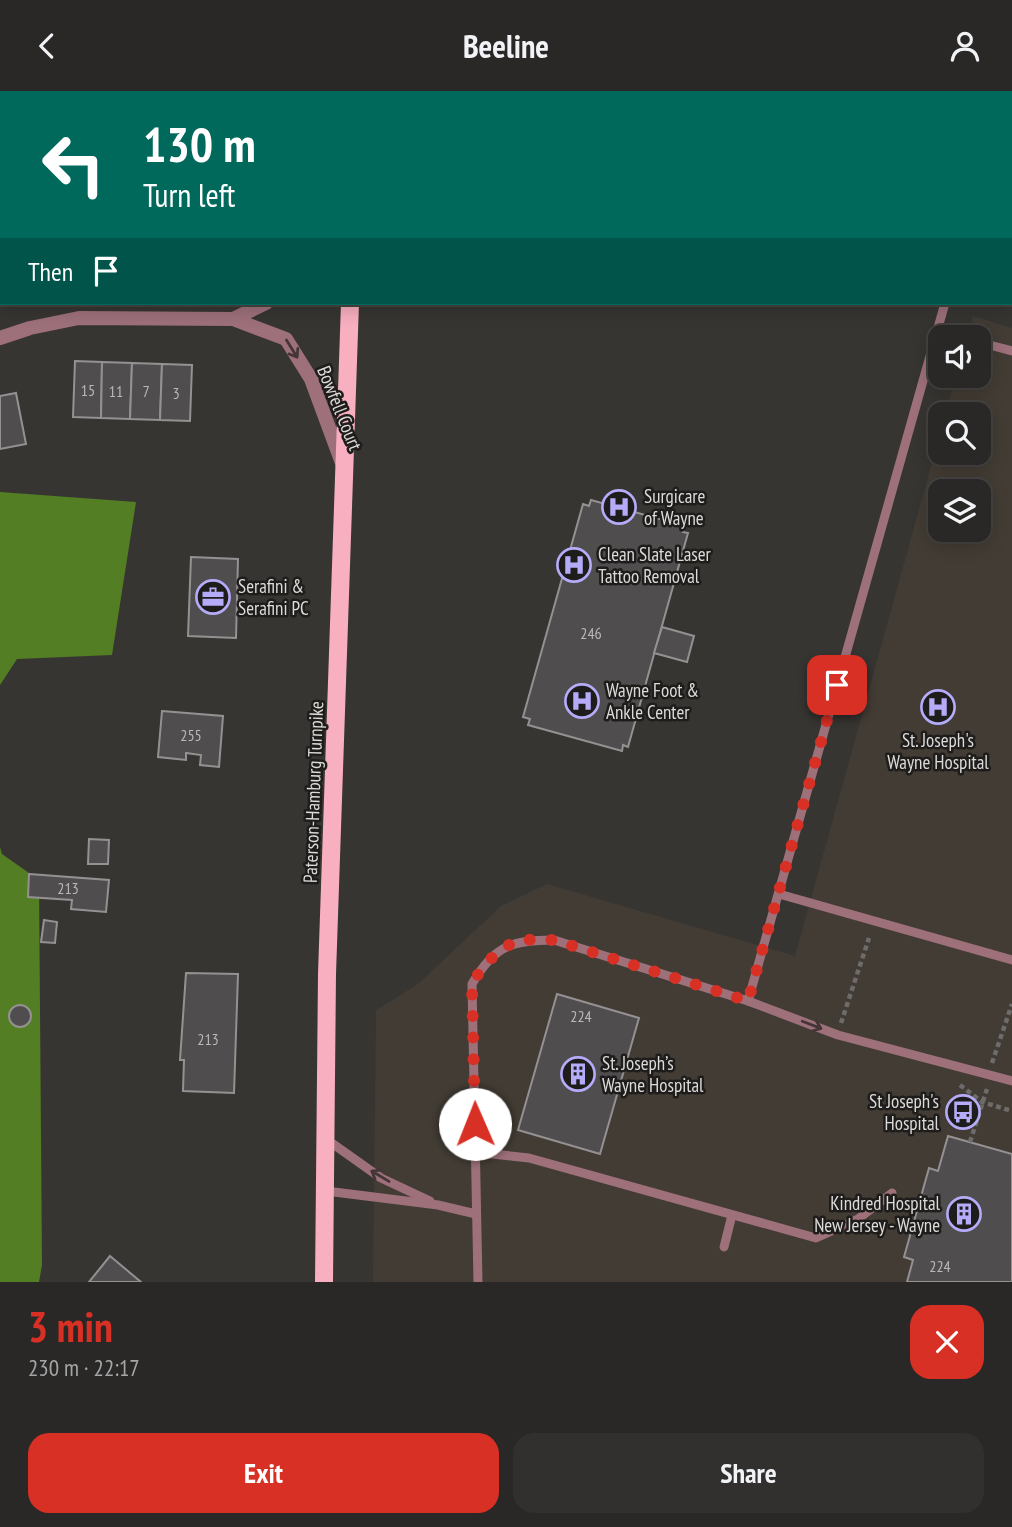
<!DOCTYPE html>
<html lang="en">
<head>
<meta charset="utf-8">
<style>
	body { margin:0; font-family:"PT Sans Narrow",sans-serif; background:#31302e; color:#f1f3f6; height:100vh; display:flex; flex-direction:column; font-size:26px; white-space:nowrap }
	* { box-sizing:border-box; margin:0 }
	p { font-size:23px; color:#a5a6a7 }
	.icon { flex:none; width:38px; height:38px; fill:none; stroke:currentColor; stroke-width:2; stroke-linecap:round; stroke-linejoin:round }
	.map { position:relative; height:1191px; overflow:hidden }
	.sheet { display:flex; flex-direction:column; background:#292826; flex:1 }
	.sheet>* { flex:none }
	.top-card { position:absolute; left:0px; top:0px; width:1013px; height:214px; box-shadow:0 4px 18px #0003,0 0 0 2px #454443; background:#00695c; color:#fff; overflow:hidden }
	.fabs { position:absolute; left:928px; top:234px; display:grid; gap:14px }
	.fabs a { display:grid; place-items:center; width:63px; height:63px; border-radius:14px; background:#292826; box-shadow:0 4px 18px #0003,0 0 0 2px #454443; font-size:35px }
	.pin { position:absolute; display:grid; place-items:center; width:60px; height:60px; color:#fff; margin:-30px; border-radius:14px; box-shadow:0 4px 10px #0006 }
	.me { position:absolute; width:77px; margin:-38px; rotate:359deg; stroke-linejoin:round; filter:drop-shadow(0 0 5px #0008) }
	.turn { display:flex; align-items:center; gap:24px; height:147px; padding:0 28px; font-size:32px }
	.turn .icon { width:91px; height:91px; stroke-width:2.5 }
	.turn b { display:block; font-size:49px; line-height:60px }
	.then { display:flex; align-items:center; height:66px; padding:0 28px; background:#0003; gap:14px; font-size:26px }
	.round { display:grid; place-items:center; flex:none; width:74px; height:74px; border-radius:21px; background:#31302e }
	.overview { display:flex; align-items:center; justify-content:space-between; height:119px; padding:0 28px }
	h1 { font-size:42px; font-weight:700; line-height:52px; color:#d93025 }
	.primary-button { display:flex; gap:14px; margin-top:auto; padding:14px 28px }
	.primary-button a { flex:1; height:80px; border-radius:21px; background:#d93025; color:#fff; font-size:28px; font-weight:700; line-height:80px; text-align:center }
	.primary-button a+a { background:#31302e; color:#f1f3f6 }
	header { display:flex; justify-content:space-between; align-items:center; height:91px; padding:0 28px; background:#292826; font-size:32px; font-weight:700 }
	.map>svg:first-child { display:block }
	.built { fill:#423c34; fill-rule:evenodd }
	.forest { fill:#537e23 }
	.building { fill:#504d4e; stroke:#959193; stroke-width:2 }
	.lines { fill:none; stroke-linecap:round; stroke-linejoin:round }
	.path { stroke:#6e6c6a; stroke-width:4.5; stroke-dasharray:5 3.5; stroke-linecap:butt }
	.lane { stroke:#9d707a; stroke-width:9 }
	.street { stroke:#9d707a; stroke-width:14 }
	.primary { stroke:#f8afbf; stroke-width:18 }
	.oneway { stroke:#443638 }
	.route { stroke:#d93025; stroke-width:12; stroke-dasharray:0 21.6 }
	.labels { text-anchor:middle; stroke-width:5; stroke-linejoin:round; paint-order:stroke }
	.number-label { font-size:16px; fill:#b9b8b6 }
	.street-label { font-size:19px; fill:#dcdbd9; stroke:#1e1d1b }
	.poi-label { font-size:19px; fill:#dcdbd9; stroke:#1e1d1b; text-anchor:start }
</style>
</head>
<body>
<header><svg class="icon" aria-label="back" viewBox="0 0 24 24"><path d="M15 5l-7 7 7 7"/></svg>Beeline<svg class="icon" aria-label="person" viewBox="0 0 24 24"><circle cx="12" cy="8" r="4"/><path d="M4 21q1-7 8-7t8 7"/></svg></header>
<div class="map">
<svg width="1012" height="1191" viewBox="0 0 1012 1191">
	<rect width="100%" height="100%" fill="#373532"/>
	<path class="built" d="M973,225L1012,237V1191H373L376,919L418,893L501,815L547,793L795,865L940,343V362H978V324H945L956,285H978V247H967ZM940,401H978V439H940Z"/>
	<g class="forest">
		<polygon points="0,401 136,411 112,564 17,568 0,594"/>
		<polygon points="0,756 2,763 39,789 42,1174 39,1191 0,1191"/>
	</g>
	<g class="building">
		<polygon points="752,0 816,0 751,2"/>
		<polygon points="0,127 2,127 0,183"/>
		<polygon points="75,270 102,271 101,327 73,326"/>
		<polygon points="102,271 132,272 130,328 101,327"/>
		<polygon points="132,272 162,273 160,329 130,328"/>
		<polygon points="162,273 192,274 190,330 160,329"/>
		<polygon points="16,302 26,353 0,358 0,305"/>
		<polygon points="591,409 685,435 683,441 688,442 628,656 623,654 622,660 528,634 530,628 523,626 583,413 589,415"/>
		<polygon points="191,466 238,468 236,547 188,545"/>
		<polygon points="662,536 694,545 687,571 654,562"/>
		<polygon points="162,620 223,625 219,676 200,674 201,664 186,662 186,669 158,666"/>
		<polygon points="89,748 109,749 108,773 88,773"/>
		<polygon points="29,783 109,789 106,821 71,818 72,809 28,806"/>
		<polygon points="44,829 57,831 55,852 41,851"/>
		<polygon points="186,882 238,883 234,1002 183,1000 184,969 180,969"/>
		<polygon points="557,903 639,927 600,1063 518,1039"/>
		<circle cx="20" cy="925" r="11"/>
		<polygon points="948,1045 1012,1063 1012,1191 907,1191 913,1169 904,1166 929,1077 938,1080"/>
		<polygon points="110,1165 141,1191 89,1191"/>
	</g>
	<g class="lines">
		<g class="path">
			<polyline points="841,932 869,847"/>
			<polyline points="992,972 1012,913"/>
			<polyline points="960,994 982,1011 1012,1020"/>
			<polyline points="970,1051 987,998"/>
		</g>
		<g class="lane">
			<polyline points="240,2 240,0"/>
			<polyline points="1012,14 1012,13"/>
			<polyline points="937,239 965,247"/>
			<polyline points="978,251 1012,260"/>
			<polyline points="779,803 1012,869"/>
			<polyline points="748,910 945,212"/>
			<polyline points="326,1048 381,1087 430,1110"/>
			<polyline points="475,1061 529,1067 816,1147 858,1128 892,1102"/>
			<polyline points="326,1100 438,1114 476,1123"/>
			<polyline points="724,1156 732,1124"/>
			<path d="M478,1191L472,893C494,855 511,849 554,849L748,910L838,944L1012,990"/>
		</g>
		<g class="street">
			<polyline points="233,228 266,212"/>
			<polyline points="0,247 30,237 79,227 233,228 286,248 311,288 342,372"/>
		</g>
		<g class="primary">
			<polyline points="357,2 357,0"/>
			<polyline points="324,1191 327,883 350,212"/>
		</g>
	</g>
	<defs><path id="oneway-shaft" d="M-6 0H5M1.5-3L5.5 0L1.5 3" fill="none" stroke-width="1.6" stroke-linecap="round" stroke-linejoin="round" transform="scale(1.75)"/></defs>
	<g class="oneway">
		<use href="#oneway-shaft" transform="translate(292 258) rotate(58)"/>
		<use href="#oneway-shaft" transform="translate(812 934) rotate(21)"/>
		<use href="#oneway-shaft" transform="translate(380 1085) rotate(-149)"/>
	</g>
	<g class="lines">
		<path class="route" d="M475,1033L472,893C483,874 502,851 526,849C535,848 545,849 554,849L748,910L837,594"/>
	</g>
	<defs>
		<g id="hospital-ring" transform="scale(1.75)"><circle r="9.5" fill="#1e1d1b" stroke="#b5acf9" stroke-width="1.5"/><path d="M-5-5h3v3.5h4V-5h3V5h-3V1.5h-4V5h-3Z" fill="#b5acf9"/></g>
		<g id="office-ring" transform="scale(1.75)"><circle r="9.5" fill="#1e1d1b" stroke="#b5acf9" stroke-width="1.5"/><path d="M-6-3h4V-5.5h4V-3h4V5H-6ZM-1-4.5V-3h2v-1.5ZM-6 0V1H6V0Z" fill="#b5acf9"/></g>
		<g id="building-ring" transform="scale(1.75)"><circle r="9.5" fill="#1e1d1b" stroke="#b5acf9" stroke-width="1.5"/><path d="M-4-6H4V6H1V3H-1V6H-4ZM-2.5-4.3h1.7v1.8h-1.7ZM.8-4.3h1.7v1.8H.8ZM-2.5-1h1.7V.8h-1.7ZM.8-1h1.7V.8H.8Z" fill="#b5acf9"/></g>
		<g id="bus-ring" transform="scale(1.75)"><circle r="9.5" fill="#1e1d1b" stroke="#b5acf9" stroke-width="1.5"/><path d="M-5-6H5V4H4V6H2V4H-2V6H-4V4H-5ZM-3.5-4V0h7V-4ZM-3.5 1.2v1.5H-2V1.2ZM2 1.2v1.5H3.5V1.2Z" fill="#b5acf9"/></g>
	</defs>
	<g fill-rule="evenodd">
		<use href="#hospital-ring" x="619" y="416"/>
		<use href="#hospital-ring" x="574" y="474"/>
		<use href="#office-ring" x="213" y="506"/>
		<use href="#hospital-ring" x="582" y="610"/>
		<use href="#hospital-ring" x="938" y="616"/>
		<use href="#building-ring" x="578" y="983"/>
		<use href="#bus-ring" x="963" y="1021"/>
		<use href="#building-ring" x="964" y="1123"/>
	</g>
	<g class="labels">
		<g class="number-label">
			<text x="88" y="305">15</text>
			<text x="116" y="306">11</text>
			<text x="146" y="306">7</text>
			<text x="176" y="308">3</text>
			<text x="591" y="548">246</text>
			<text x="191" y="650">255</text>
			<text x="68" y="803">213</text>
			<text x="581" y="931">224</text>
			<text x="208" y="954">213</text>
			<text x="940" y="1181">224</text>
		</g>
		<g class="street-label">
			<text transform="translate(340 317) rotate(68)" y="7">Bowfell Court</text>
			<text transform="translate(313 701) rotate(-88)" y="7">Paterson-Hamburg Turnpike</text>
		</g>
		<g class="poi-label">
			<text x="644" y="412">Surgicare<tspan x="644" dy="22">of Wayne</tspan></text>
			<text x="598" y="470">Clean Slate Laser<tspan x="598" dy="22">Tattoo Removal</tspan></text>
			<text x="238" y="502">Serafini &amp;<tspan x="238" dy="22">Serafini PC</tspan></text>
			<text x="606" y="606">Wayne Foot &amp;<tspan x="606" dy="22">Ankle Center</tspan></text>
			<text x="938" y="656" text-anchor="middle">St. Joseph's<tspan x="938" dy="22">Wayne Hospital</tspan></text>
			<text x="602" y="979">St. Joseph’s<tspan x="602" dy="22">Wayne Hospital</tspan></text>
			<text x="939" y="1017" text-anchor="end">St Joseph's<tspan x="939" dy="22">Hospital</tspan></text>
			<text x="940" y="1119" text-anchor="end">Kindred Hospital<tspan x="940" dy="22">New Jersey - Wayne</tspan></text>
		</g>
	</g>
</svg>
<div class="fabs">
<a><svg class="icon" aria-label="sound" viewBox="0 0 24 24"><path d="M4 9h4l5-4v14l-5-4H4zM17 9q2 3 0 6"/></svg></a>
<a><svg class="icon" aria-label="search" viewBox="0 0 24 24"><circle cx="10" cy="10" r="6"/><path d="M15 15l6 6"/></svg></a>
<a><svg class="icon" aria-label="layers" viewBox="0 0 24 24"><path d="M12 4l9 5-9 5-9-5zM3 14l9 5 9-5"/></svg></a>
</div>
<div class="pin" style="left:837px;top:594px;background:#d93025"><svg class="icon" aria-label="arrive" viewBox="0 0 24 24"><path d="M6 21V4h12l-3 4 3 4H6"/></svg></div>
<svg class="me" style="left:475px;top:1033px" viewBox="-20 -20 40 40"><circle r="19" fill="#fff"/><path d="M0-13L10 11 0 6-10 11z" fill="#d93025"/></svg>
<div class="top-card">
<div class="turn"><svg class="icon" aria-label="left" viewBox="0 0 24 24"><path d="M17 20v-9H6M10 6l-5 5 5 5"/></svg><div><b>130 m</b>Turn left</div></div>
<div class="then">Then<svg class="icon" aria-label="arrive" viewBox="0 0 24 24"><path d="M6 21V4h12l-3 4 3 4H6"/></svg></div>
</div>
</div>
<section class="sheet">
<div class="overview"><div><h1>3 min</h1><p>230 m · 22:17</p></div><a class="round" style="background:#d93025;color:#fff"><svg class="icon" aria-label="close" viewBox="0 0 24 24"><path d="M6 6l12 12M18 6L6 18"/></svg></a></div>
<div class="primary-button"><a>Exit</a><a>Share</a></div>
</section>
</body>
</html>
